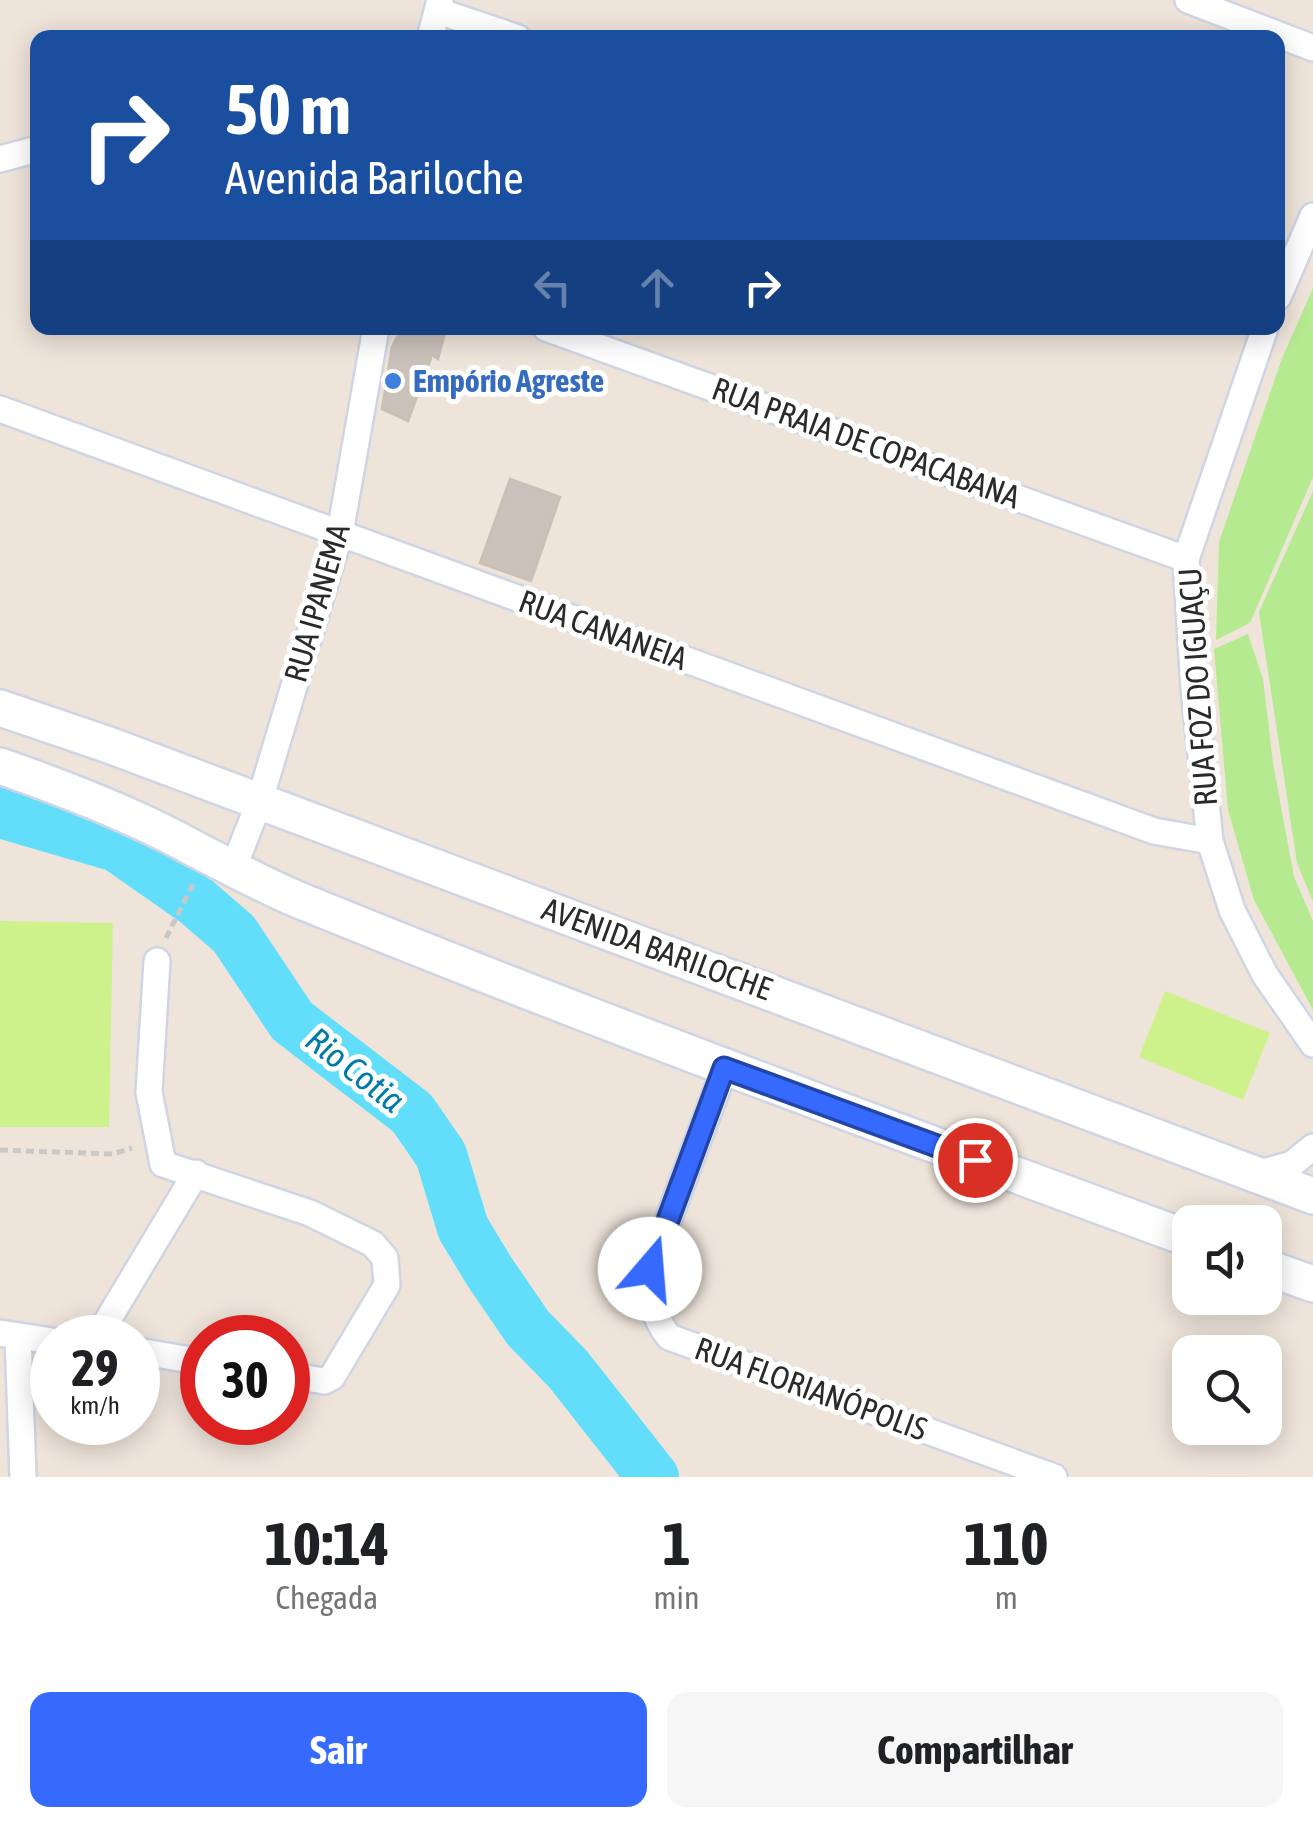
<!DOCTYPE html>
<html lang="pt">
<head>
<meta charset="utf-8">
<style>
	body { margin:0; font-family:"Asap Condensed",sans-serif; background:#f6f6f6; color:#202124; height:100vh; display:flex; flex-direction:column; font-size:38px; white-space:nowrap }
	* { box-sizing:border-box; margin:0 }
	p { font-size:32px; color:#757577 }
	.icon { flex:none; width:55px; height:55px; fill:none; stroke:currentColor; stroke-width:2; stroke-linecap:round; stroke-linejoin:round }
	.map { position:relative; height:1477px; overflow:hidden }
	.sheet { display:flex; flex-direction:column; background:#fff; flex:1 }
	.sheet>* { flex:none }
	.banner { position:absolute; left:30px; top:30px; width:1255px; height:305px; border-radius:20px; box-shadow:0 5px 25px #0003; background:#1a4fa0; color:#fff; overflow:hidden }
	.tools { position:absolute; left:1172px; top:1205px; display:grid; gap:20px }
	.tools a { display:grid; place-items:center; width:110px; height:110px; border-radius:20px; background:#fff; box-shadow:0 5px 25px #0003; font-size:50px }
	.speed { position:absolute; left:30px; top:1315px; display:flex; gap:20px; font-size:50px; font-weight:700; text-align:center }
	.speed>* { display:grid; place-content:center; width:130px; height:130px; border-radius:50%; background:#fff; box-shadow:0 5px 25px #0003; line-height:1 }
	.speed small { font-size:25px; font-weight:400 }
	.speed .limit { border:15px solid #d22; background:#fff; color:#111 }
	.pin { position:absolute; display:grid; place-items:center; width:85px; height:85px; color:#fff; margin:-42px; border:5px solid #fff; border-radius:50%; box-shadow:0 2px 10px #0007 }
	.me { position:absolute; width:110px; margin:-55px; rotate:18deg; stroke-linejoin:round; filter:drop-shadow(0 0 8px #0008) }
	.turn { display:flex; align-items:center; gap:35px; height:210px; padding:0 30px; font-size:45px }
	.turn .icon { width:130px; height:130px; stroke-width:2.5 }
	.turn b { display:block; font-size:70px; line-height:85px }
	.lanes { display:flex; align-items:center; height:95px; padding:0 30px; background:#0003; justify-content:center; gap:50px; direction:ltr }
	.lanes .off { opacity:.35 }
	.eta { display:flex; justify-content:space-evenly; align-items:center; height:170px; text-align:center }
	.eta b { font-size:60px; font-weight:700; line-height:70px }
	.primary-button { display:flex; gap:20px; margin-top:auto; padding:20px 30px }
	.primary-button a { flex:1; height:115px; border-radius:20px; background:#366aff; color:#fff; font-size:40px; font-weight:700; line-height:115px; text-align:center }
	.primary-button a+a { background:#f6f6f6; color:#202124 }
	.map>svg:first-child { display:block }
	.green { fill:#b6ea91 }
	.pitch { fill:#cef28b }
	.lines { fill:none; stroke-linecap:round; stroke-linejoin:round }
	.river { stroke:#62defb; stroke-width:52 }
	.building { fill:#c9c1ba; stroke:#c9c0b4; stroke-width:2.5 }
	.minor-casing { stroke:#cfd5e4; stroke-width:30 }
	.secondary-casing { stroke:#cfd5e4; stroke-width:40 }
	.path { stroke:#c8c8c8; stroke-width:5; stroke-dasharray:8 5; stroke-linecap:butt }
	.minor { stroke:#fff; stroke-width:25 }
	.secondary { stroke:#fff; stroke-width:35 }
	.route-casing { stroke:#2345a6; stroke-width:25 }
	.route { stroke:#366aff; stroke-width:18 }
	.shop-dot { fill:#3f7fe0; stroke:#fff; stroke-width:4 }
	.labels { text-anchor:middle; stroke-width:10; stroke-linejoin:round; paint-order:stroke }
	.shop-label { font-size:32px; font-weight:bold; fill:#366cbe; stroke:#fff; text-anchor:start }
	.street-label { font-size:32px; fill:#2a2a2a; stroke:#fff }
	.water-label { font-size:35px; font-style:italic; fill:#007aa8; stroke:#fff }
</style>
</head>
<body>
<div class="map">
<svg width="1313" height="1477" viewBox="0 0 1313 1477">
	<rect width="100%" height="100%" fill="#eee4da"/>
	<g class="green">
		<polygon points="1313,288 1313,477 1250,623 1216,640 1219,542 1281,361"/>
		<polygon points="1313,491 1313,902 1297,863 1259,612"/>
		<polygon points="1248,634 1263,679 1273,763 1294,877 1313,921 1313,1010 1254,900 1228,810 1214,649"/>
	</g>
	<g class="pitch">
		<polygon points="0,921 113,923 109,1127 0,1127"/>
		<polygon points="1165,991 1270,1033 1243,1100 1139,1057"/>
	</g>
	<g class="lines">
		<polyline class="river" points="0,812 117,846 197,902 234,934 292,1021 412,1113 441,1155 463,1228 489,1271 528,1328 568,1369 653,1477"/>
	</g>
	<g class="building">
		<polygon points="402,328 446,328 438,359 432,355 408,421 382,409 392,347"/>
		<polygon points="510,479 560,497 531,581 480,563"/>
	</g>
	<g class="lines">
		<g class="minor-casing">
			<g id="minor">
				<polyline points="1188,0 1313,48"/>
				<polyline points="438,11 518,38"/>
				<polyline points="430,38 440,0"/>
				<polyline points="0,159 38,149"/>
				<polyline points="1278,297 1313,216"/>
				<polyline points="546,328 1186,559"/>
				<polyline points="1265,328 1186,559 1194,688 1210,841 1232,910 1265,975 1313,1044"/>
				<polyline points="0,409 1154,831 1210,841"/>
				<polyline points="232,871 259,803 340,533 376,328"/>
				<polyline points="157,961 149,1092 163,1164 310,1213 373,1244 385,1258 387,1285 332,1377 324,1381 288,1375"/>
				<path d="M725,1068L650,1269C650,1295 652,1316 669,1337L1054,1477"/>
				<polyline points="1260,1173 1292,1164 1313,1147"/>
				<polyline points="0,1333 52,1341"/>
				<polyline points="18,1336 23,1477"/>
				<polyline points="97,1338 196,1173"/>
				<polyline points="138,1351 202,1362"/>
			</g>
		</g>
		<g class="secondary-casing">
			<g id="secondary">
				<polyline points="0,708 106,744 1313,1196"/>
				<path d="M0,766C66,789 134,815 195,849C234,869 270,889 311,905C601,1023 896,1131 1190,1239"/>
				<polyline points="1265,1267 1313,1284"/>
			</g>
		</g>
		<g class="path">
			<polyline points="166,938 194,882"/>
			<polyline points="0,1150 112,1154 132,1148"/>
		</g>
		<use href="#minor" class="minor"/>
		<use href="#secondary" class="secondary"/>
	</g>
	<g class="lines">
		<g class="route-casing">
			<polyline id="route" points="650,1269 724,1068 975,1160"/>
		</g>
		<use href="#route" class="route"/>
	</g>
	<circle class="shop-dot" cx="393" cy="381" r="10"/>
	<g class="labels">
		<g class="shop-label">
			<text x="413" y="392">Empório Agreste</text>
		</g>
		<g class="street-label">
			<text transform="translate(866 443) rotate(20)" y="11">RUA PRAIA DE COPACABANA</text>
			<text transform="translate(317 603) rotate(-74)" y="11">RUA IPANEMA</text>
			<text transform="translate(603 630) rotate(20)" y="11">RUA CANANEIA</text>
			<text transform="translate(1198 687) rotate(-94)" y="11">RUA FOZ DO IGUAÇU</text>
			<text transform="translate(657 949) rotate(20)" y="11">AVENIDA BARILOCHE</text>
			<text transform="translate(811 1389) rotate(20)" y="11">RUA FLORIANÓPOLIS</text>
		</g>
		<g class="water-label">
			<text transform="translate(355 1070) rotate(38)" y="12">Rio Cotia</text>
		</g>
	</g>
</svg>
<div class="tools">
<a><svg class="icon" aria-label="sound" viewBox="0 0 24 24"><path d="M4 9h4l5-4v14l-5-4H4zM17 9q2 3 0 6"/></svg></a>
<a><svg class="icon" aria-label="search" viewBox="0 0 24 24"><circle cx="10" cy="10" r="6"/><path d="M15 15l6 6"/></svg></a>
</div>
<div class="speed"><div>29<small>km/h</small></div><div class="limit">30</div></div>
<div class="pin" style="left:975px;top:1160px;background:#d93025"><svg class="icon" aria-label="arrive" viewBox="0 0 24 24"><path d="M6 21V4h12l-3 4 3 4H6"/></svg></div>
<svg class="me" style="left:650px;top:1269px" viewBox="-20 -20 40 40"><circle r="19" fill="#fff"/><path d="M0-13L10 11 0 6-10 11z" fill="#366aff"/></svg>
<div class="banner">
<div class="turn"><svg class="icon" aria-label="right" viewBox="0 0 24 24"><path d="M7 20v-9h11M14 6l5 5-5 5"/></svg><div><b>50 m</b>Avenida Bariloche</div></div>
<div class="lanes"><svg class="icon off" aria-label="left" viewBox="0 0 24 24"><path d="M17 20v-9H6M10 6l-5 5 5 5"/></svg><svg class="icon off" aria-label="ahead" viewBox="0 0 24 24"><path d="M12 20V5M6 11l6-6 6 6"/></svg><svg class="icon" aria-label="right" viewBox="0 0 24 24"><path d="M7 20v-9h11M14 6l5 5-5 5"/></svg></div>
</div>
</div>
<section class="sheet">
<div class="eta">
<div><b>10:14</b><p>Chegada</p></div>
<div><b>1</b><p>min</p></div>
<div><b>110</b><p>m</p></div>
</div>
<div class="primary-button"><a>Sair</a><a>Compartilhar</a></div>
</section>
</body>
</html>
